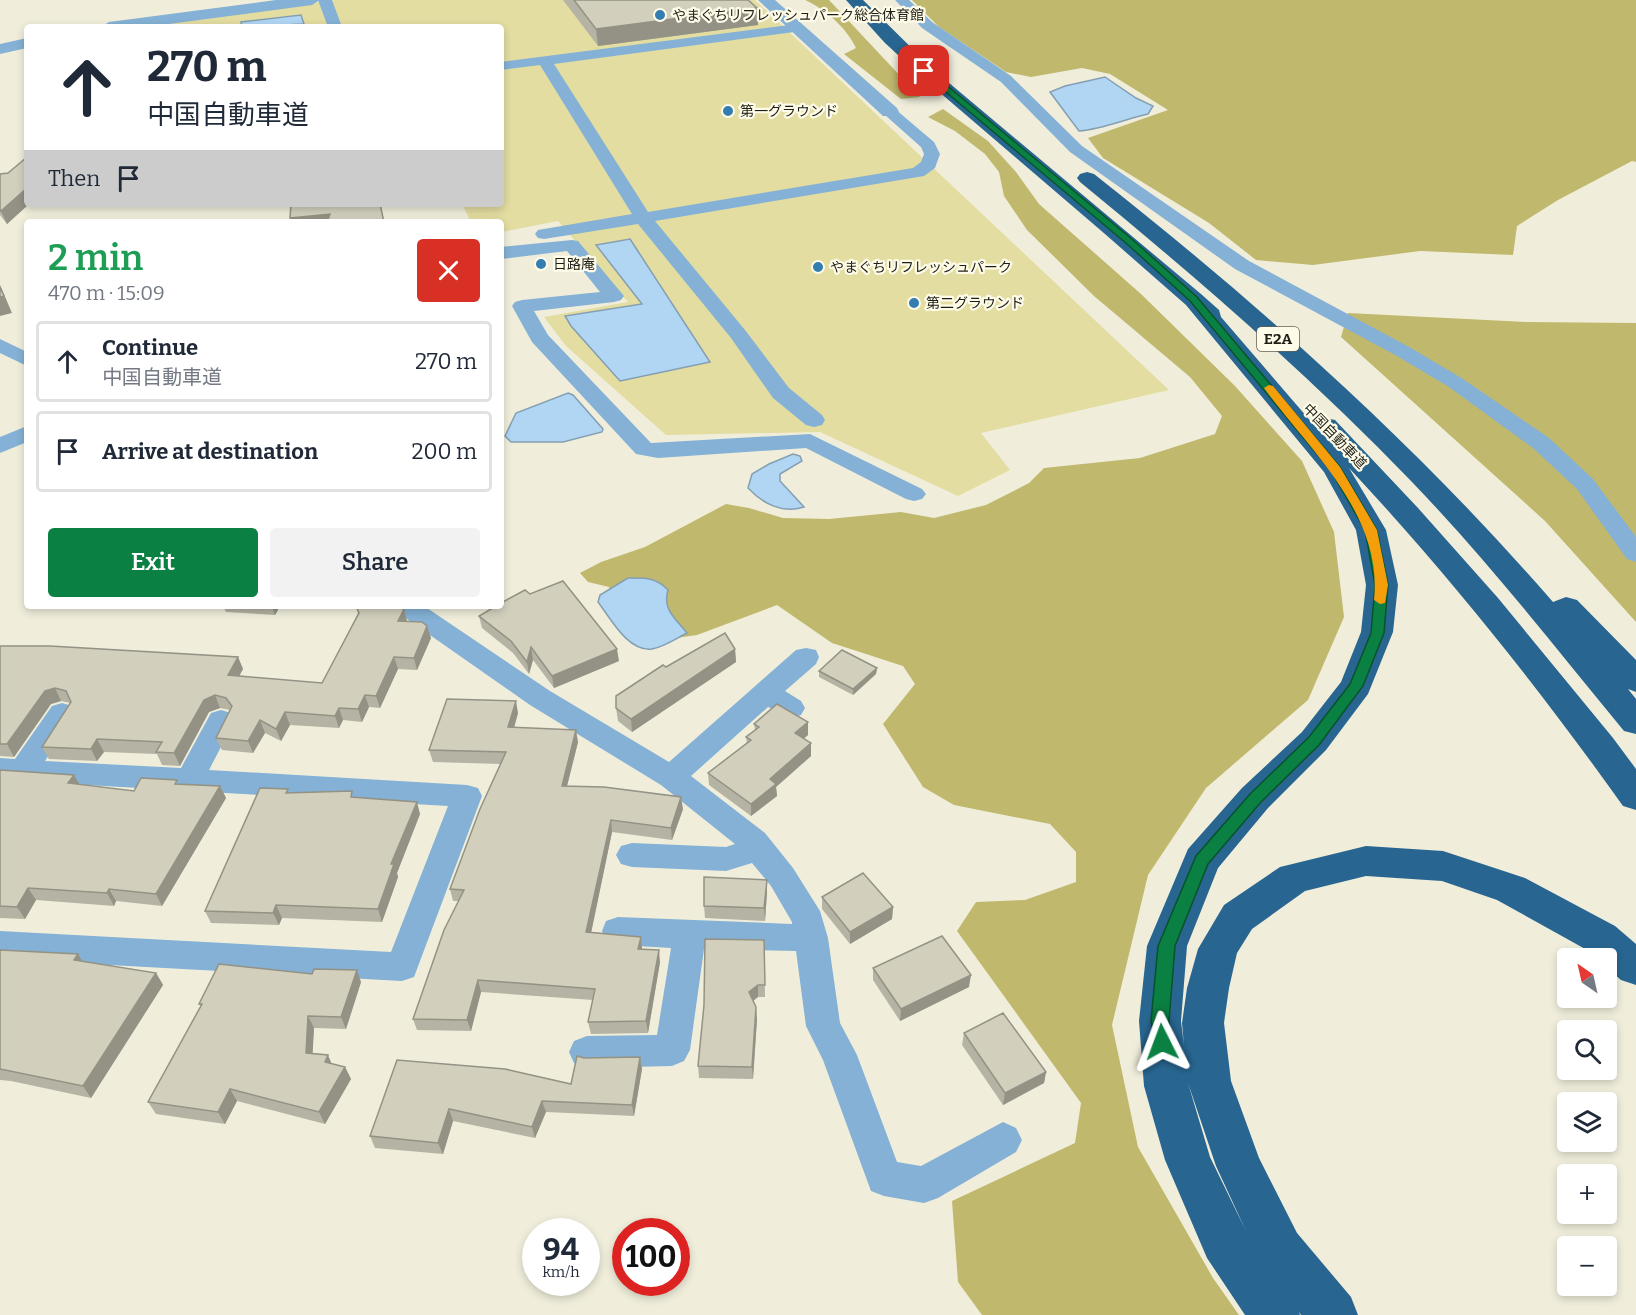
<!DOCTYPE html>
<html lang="en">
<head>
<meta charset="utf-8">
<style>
	body { margin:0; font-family:Bitter,"Noto Sans JP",serif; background:#f2f2f3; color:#1f2937; height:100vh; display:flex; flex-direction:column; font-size:22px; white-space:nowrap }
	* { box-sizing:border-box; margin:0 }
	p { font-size:20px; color:#747a83 }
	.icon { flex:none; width:33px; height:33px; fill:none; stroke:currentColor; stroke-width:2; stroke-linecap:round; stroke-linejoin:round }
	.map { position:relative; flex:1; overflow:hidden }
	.sheet { position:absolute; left:24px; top:219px; width:480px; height:390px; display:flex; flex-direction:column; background:#fff; border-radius:6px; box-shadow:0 3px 9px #0003 }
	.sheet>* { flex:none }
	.guide { position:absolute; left:24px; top:24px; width:480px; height:183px; border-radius:6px; box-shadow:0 3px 9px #0003; background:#fff; color:#1f2937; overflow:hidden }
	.needle { width:39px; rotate:326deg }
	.controls { position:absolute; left:1557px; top:948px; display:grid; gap:12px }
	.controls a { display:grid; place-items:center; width:60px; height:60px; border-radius:6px; background:#fff; box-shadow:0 3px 9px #0003; font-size:30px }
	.speed { position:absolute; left:522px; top:1218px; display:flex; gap:12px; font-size:30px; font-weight:700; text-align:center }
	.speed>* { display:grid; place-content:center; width:78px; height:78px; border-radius:50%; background:#fff; box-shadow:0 3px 9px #0003; line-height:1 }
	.speed small { font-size:15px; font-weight:400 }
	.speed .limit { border:9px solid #d22; background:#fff; color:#111 }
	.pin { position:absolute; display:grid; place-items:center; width:51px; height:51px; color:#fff; margin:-26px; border-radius:12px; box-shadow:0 3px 9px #0006 }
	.me { position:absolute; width:66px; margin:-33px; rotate:357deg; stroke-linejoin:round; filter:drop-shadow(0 0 4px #0008) }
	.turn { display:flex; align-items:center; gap:21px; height:126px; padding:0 24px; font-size:27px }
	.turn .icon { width:78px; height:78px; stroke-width:2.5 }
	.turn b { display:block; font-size:42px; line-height:51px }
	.then { display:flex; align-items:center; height:57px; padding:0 24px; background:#0003; gap:12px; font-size:22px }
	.round { display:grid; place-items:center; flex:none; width:63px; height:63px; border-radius:6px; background:#f2f2f3 }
	.head { display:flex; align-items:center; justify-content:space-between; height:102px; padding:0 24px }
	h1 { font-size:36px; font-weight:600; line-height:45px; color:#1e9e55 }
	.action { display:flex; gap:12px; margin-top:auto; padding:12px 24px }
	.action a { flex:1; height:69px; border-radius:6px; background:#0b8043; color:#fff; font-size:24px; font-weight:600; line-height:69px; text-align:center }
	.action a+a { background:#f2f2f3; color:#1f2937 }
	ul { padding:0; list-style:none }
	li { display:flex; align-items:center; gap:18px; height:81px; margin:0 12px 9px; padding:0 12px; border:3px solid #e0e1e3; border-radius:6px }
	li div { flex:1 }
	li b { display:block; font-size:22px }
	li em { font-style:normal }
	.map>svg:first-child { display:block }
	.green { fill:#e3dda1 }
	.forest { fill:#c0b86d }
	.water { fill:#b0d6f4; stroke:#849fb2; stroke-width:1.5 }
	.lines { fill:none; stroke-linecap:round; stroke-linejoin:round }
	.minor { fill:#84b1d5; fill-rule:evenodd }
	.tertiary { fill:#84b1d5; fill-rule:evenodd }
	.motorway { fill:#286691; fill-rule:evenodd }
	.wall { fill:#b5b3a3 }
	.shaded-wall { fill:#939284 }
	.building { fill:#d2d0bd; stroke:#939284; stroke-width:1.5 }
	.route { fill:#0b8043; stroke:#07532c; stroke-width:1.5 }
	.slow { fill:#f59e0b }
	.poi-dot { fill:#347db1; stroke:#fefce8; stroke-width:2 }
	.labels { text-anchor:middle; stroke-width:4.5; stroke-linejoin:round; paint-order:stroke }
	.far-poi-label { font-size:14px; fill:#1e1e17; stroke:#fefce8; text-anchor:start }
	.far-street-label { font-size:14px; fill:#1e1e17; stroke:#fefce8 }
	.shield { fill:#fefce8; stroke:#616156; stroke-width:1.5 }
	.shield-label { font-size:15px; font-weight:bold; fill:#1e1e17 }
</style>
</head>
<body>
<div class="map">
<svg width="1636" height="1315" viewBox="0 0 1636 1315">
	<rect width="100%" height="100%" fill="#f0eedb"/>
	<polygon class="green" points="336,0 755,0 1169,390 981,433 1010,470 958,496 820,432 666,435 566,346 544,317 628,302 558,221 501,232 501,222 471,222 462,204 501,204 501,27 146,27"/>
	<g class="forest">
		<path d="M805,0H829L920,97L901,99L844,54L856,48C846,27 825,9 805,0Z"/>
		<polygon points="912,0 1636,0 1636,162 1632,161 1558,200 1517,226 1513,255 1420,251 1313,265 1256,260 1209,223 1103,158 1088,138 1168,110 1110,74 1082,68 1031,77 1006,72 939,27"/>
		<polygon points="943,109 988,141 1016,172 1039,204 1141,294 1235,386 1302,461 1334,532 1344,617 1308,700 1206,788 1148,875 1112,1025 1138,1147 1213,1278 1239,1315 982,1315 958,1282 952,1201 1075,1143 1081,1103 957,931 976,902 1025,900 1076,882 1076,852 1050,824 954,805 923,787 883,724 915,684 903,666 832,643 777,605 697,635 640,643 614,611 609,587 588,582 580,573 601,562 645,547 726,504 749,508 783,518 829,519 901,512 934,518 986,505 1029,483 1044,468 1140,458 1215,434 1222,416 1190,377 1094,296 1027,230 1004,196 999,172 985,154 955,131 928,117"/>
		<polygon points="1348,313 1526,322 1636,323 1636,622 1545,521 1341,337"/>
	</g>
	<g class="water">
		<polygon points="301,15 304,24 242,27 241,22"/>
		<path d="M1105,77L1136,98L1153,106L1148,114C1125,119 1103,129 1079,131L1050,92L1065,86Z"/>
		<polygon points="630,239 710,362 620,381 571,326 565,316 642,304 596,245"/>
		<polygon points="568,393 573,395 603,429 602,432 563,442 511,442 505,436 516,413"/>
		<path d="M793,454L800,456L802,461L780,474V481L804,507C783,514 763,504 748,488L752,474L769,464Z"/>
		<path d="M628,578C645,578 656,577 668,590C662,609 675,618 687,633C677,638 664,647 652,649C628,652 611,619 598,602L600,595Z"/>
	</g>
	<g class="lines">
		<g class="minor">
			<polygon points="318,0 332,0 342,27 328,27"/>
			<polygon points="895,0 909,0 932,22 1011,76 1082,146 1249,261 1411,348 1463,379 1549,438 1593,479 1636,537 1636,562 1627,559 1577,489 1533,448 1449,387 1397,356 1235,269 1070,152 1001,82 922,28"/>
			<polygon points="797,24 804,28 802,31 554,64 648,212 913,168 921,162 924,154 921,147 885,115 882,112 885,109 895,109 934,142 940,154 935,168 924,176 655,221 745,330 789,388 822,415 825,420 822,425 814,427 806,425 773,398 731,338 638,224 544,239 538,238 535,234 538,230 632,214 540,65 501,70 501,62"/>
			<polygon points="572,240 578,241 624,296 621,300 614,302 534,311 548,335 651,443 810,434 922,489 926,494 922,499 914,501 906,499 806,448 658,458 636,454 532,342 512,306 515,302 522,300 600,292 567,251 501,259 501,247"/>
			<polygon points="0,339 27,352 27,366 0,353"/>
			<polygon points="27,426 27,442 0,453 0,437"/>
			<polygon points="393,606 424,606 550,691 669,762 796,650 806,648 816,650 819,657 816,664 785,691 801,701 805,708 801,715 791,718 768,707 691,776 765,833 793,868 820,911 828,938 840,1023 857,1055 897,1162 921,1166 1003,1122 1016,1128 1022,1140 1016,1152 938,1198 924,1203 884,1196 871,1191 823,1060 806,1026 796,951 704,949 690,1050 684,1061 672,1066 587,1068 574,1063 569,1052 574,1041 587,1036 657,1035 671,948 618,945 606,941 602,931 606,921 618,917 792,924 792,922 771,886 752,863 726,871 632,867 621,864 616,855 621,846 632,843 726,847 735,844 661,785 530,705 397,612"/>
			<polygon points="62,703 72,706 76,713 45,761 181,768 211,713 221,710 231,713 235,720 209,770 467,785 478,788 482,796 414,977 402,981 0,959 0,931 391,952 448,806 0,780 0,758 15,759 52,706"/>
		</g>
		<g class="tertiary">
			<polygon points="276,0 320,0 312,5 146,27 101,27 109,22"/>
			<polygon points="758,0 775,0 897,108 899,112 897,116 883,116"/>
			<polygon points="27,38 27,48 0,54 0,44"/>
		</g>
		<g class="motorway">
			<path d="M846,0H863L936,72L1201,294L1219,310L1221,317L1313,424L1315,420L1325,418L1335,420L1418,508L1498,598L1613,738L1636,769V810L1623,806C1539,688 1448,574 1349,468L1386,530L1398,585L1393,632L1368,694L1326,750L1268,808L1218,868L1187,946L1181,1021L1184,1046L1182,1023L1187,988L1198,949L1224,905L1280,867L1366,846L1443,851L1525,878L1615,926L1636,944V985L1621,980L1606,967V958H1597L1587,950L1497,900L1442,881L1366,876L1305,891L1252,929L1237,953L1229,988L1224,1023L1231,1081L1259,1158L1297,1233L1351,1297L1358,1315H1301L1299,1312L1300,1315H1245L1207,1258L1165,1160L1144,1086L1139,1021L1147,946L1188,849L1242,788L1302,732L1341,682L1361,632L1366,585L1356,530L1324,472L1186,305L1105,234L924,79L885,43ZM1188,1083L1216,1166L1246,1231L1210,1157Z"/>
			<path d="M1087,172L1094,174C1259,304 1415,443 1553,602L1566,597L1577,600L1636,660V692L1628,689L1636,699V734L1624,731C1555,647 1488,561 1412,482C1309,375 1196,277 1080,182L1077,178L1080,174Z"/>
		</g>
	</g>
	<g class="wall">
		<polygon points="563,0 748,0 757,8 758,25 598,46"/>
		<polygon points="0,174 27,204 29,204 7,224 0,215"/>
		<polygon points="223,606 280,606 275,615 226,612"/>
		<polygon points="356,606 404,609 407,621 427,626 431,638 417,670 398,669 380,708 369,707 362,722 343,720 339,728 290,725 281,741 265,733 253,753 222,750 216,738 230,710 220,708 209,712 180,766 162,765 157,754 104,752 97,761 49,759 42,747 70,703 61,701 51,704 14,757 0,756 0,646 238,657 243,669 239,676 322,683 358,613"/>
		<polygon points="479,616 619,661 554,688 533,660 529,674 513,653 482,628"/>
		<polygon points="735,649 736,662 632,732 618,721 616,708 666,667"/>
		<polygon points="877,668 876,674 853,695 819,677 819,671"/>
		<polygon points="518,713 514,727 578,742 567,786 683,809 672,840 612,832 591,932 641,937 642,950 660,962 648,1033 591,1034 588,1022 593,1000 481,992 471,1031 417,1030 413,1019 459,901 453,901 450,889 501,764 433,762 429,750"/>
		<polygon points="754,724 808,735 803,739 811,743 811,756 776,787 777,796 751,816 709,785 708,773 747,744 746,737 755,730"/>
		<polygon points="0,770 74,775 80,785 134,791 178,784 220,786 226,798 162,906 116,901 114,906 36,900 25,919 0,918"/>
		<polygon points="289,793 354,797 420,814 397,873 398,877 382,922 282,918 279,925 211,923 205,911"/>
		<polygon points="767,880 767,892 765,921 705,918 704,906"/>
		<polygon points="822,897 893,907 892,919 850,944 822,909"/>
		<polygon points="764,940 765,997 758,997 753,1001 757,1019 753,1079 699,1078 698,1066"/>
		<polygon points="0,950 78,954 82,961 156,973 163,985 91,1098 11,1081 0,1080"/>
		<polygon points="873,968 969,987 900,1021 873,980"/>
		<polygon points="361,982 346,1029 314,1028 312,1053 332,1064 345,1067 351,1079 325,1124 237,1101 225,1124 156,1114 148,1102 201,1007 199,1004"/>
		<polygon points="964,1033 1046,1072 1044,1083 1003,1105 962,1045"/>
		<polygon points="640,1057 642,1069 634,1116 546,1112 535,1138 453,1121 443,1154 375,1148 370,1136 397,1060 571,1084 584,1058"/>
	</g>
	<g class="shaded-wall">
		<polygon points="757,8 758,25 598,46 596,29"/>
		<polygon points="27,188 27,204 29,204 7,224 1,211"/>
		<polygon points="330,214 332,222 291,222 290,218"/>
		<polygon points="0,285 12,313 0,316"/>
		<polygon points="272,606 280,606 275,615"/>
		<polygon points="404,609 407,622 398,621"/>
		<polygon points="427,626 431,638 417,670 414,658"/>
		<polygon points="531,647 533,660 529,674 527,662"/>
		<polygon points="617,649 619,661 554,688 552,676"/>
		<polygon points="735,649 736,662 632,732 631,719"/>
		<polygon points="238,657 243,669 233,687 228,675"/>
		<polygon points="394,657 398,669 380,708 376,696"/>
		<polygon points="877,668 876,674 853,695 853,689"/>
		<polygon points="55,688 61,701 51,704 14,757 7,744 45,691"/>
		<polygon points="215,695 220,708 209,712 180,766 174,753 204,700"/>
		<polygon points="365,695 369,707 362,722 358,709"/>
		<polygon points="516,701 518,713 511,739 508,727"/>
		<polygon points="339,708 343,720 339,728 335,716"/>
		<polygon points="285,712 290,725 281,741 276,729"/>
		<polygon points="260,720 265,733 253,753 248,741"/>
		<polygon points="808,722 808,735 795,746 795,733"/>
		<polygon points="576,730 578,742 564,798 562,786"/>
		<polygon points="97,739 104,752 97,761 91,749"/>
		<polygon points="811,743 811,756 776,787 777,796 751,816 751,804 770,779"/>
		<polygon points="74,775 81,787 68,783"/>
		<polygon points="220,786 226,798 162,906 156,894"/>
		<polygon points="681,797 683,809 672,840 671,828"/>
		<polygon points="417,802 420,814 397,873 398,877 382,922 378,909 391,864"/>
		<polygon points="611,820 612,832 589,943 586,932"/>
		<polygon points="767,880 767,892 765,921 764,908"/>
		<polygon points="28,888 36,900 25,919 17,907"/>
		<polygon points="109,889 116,901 114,906 107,893"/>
		<polygon points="276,905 282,918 279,925 273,913"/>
		<polygon points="893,907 892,919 850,944 850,932"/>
		<polygon points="641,937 642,949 640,961 638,949"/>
		<polygon points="659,950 660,962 648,1033 646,1021"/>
		<polygon points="78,954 85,966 74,960"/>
		<polygon points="357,970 361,982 346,1029 341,1017"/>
		<polygon points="156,973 163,985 91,1098 83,1086"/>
		<polygon points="971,975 969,987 900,1021 901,1009"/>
		<polygon points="478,980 481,992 471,1031 467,1020"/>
		<polygon points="758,985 758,997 749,1004 749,992"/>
		<polygon points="756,1007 757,1019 753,1079 752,1067"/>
		<polygon points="308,1016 314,1028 312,1065 306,1053"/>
		<polygon points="328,1055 333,1067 325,1062"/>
		<polygon points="640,1057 642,1069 634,1116 632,1105"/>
		<polygon points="345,1067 351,1079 325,1124 319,1112"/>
		<polygon points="1046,1072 1044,1083 1003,1105 1005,1093"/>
		<polygon points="230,1089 237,1101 225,1124 218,1112"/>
		<polygon points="542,1101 546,1112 535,1138 532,1127"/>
		<polygon points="449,1109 453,1121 443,1154 438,1143"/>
	</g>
	<g class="building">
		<polygon points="574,0 748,0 757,8 596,29"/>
		<polygon points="27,157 27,188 1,211 0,209 0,174 8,173"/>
		<polygon points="291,204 380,204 384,222 327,222 330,214 290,218"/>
		<polygon points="0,287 4,296 0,297"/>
		<polygon points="563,581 617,649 552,676 531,647 527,662 511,641 479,616 496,606 501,606 501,603 525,590 530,594"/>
		<polygon points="356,606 401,608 404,609 398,621 422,622 427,626 414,658 394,657 376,696 365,695 358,709 339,708 335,716 285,712 276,729 260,720 248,741 216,738 232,706 226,698 215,695 204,700 174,753 156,752 162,742 97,739 91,749 42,747 71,702 66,691 55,688 45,691 7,744 0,744 0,646 50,646 238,657 228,675 322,683 359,613"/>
		<polygon points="725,633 735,649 631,719 616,708 616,696 663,665 666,667"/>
		<polygon points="842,650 877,668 853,689 819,671"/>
		<polygon points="447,699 516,701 508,727 576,730 562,786 604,787 681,797 671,828 611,820 586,932 641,937 638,949 659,950 646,1021 588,1022 595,989 478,980 467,1020 413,1019 444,930 464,890 450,889 480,809 506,752 429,750"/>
		<polygon points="777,704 808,722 795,733 811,743 770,779 776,784 751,804 708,773 751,740 746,737 759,727 754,724"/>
		<polygon points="0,770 74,775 68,783 134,791 141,778 177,780 175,784 220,786 156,894 109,889 107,893 28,888 17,907 0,906"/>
		<polygon points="260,788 288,789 286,793 352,791 351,797 417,802 391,864 394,864 378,909 276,905 273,913 205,911"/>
		<polygon points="863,873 893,907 850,932 822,897"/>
		<polygon points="704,877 767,880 764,908 704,906"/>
		<polygon points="942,936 971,975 901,1009 873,968"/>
		<polygon points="705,939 764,940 765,985 758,985 749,992 756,1007 752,1067 698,1066 704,1005"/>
		<polygon points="0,950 78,954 74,960 156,973 83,1086 0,1069"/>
		<polygon points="219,964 312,974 314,969 357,970 341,1017 308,1016 306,1053 328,1055 325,1062 345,1067 319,1112 230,1089 218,1112 148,1102 202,1004 199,1004"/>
		<polygon points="1003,1013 1046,1072 1005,1093 964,1033"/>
		<polygon points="577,1056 584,1058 640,1057 632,1105 542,1101 532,1127 449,1109 438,1143 370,1136 397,1060 505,1069 571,1084"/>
	</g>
	<polygon class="route" points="922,69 927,69 1133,240 1197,297 1340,467 1377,530 1388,585 1384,633 1363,686 1319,745 1261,802 1208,864 1175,946 1169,1021 1171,1042 1168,1048 1162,1050 1156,1048 1151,1021 1158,946 1196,856 1250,794 1309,737 1350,684 1371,633 1375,585 1365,530 1331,471 1190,301 1127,244 922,72"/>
	<path class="slow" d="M1269,385L1273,386L1340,467L1377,530L1388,585L1385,603L1380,604L1374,600C1383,514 1310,451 1264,388Z"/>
	<g class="poi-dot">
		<circle cx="660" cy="15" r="6"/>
		<circle cx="728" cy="111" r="6"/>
		<circle cx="541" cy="264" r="6"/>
		<circle cx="818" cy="267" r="6"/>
		<circle cx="914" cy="303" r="6"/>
	</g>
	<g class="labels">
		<g class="far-poi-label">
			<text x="672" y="20">やまぐちリフレッシュパーク総合体育館</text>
			<text x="740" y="116">第一グラウンド</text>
			<text x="553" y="269">日路庵</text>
			<text x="830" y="272">やまぐちリフレッシュパーク</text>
			<text x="926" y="308">第二グラウンド</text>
		</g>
		<g class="far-street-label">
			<text transform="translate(1335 436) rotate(46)" y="5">中国自動車道</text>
		</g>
		<rect class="shield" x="1257" y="327" width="42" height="24" rx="4.5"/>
		<g class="shield-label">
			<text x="1278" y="344">E2A</text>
		</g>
	</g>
</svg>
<div class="controls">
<a><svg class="needle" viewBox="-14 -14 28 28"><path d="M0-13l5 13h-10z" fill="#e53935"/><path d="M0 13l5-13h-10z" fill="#747a83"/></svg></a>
<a><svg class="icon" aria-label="search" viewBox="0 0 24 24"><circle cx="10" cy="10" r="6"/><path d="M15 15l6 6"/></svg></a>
<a><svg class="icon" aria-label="layers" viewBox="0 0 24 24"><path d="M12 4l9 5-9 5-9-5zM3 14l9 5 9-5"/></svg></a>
<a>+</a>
<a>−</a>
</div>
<div class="speed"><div>94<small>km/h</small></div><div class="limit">100</div></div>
<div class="pin" style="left:924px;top:71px;background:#d93025"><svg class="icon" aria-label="arrive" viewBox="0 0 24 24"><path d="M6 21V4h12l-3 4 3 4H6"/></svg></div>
<svg class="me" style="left:1162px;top:1042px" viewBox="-20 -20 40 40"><path d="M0-17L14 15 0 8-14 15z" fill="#0b8043" stroke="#fff" stroke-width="4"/></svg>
<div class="guide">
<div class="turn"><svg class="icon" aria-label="ahead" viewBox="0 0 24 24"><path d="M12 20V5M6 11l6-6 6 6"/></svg><div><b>270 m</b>中国自動車道</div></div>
<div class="then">Then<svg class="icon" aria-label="arrive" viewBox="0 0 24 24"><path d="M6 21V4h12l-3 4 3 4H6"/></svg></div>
</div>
<section class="sheet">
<div class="head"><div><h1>2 min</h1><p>470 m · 15:09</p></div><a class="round" style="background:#d93025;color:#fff"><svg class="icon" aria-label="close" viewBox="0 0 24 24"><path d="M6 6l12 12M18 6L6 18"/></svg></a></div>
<ul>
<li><svg class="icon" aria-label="ahead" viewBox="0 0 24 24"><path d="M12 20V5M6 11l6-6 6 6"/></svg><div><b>Continue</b><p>中国自動車道</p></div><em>270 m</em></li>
<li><svg class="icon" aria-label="arrive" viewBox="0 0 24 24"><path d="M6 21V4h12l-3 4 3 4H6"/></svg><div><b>Arrive at destination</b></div><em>200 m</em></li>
</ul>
<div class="action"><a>Exit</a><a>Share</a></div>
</section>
</div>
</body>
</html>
